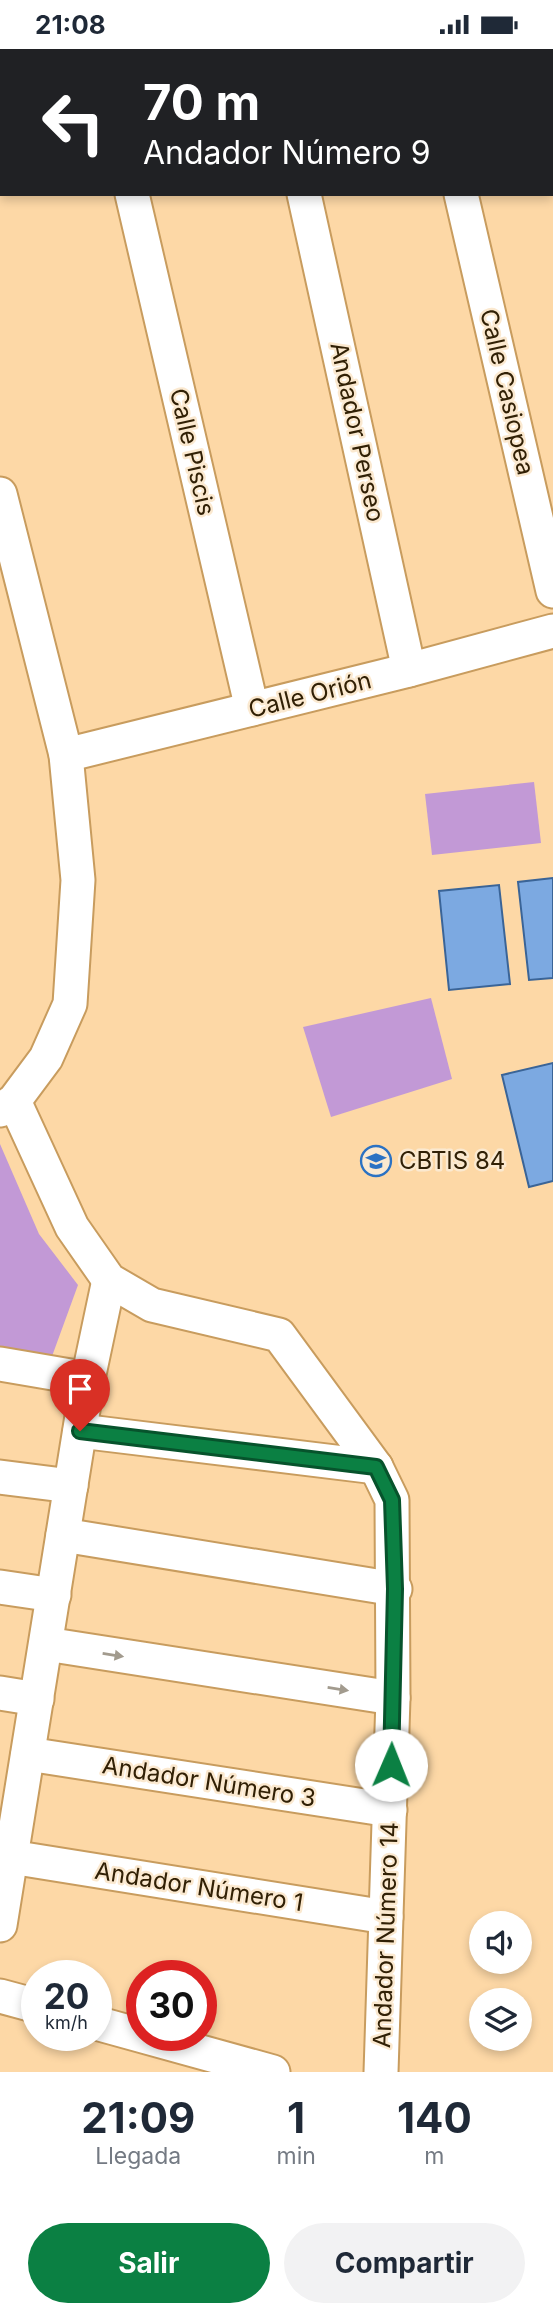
<!DOCTYPE html>
<html lang="es">
<head>
<meta charset="utf-8">
<style>
	body { margin:0; font-family:Inter,sans-serif; background:#f2f2f3; color:#1f2937; height:100vh; display:flex; flex-direction:column; font-size:26px; white-space:nowrap }
	* { box-sizing:border-box; margin:0 }
	p { font-size:23px; color:#747a83 }
	.icon { flex:none; width:38px; height:38px; fill:none; stroke:currentColor; stroke-width:2; stroke-linecap:round; stroke-linejoin:round }
	.map { position:relative; height:2023px; overflow:hidden }
	.drawer { display:flex; flex-direction:column; background:#fff; flex:1 }
	.drawer>* { flex:none }
	.banner { position:absolute; left:0px; top:0px; width:553px; height:147px; box-shadow:0 4px 10px #0003; background:#202124; color:#fff; overflow:hidden }
	.controls { position:absolute; left:469px; top:1862px; display:grid; gap:14px }
	.controls a { display:grid; place-items:center; width:63px; height:63px; border-radius:50%; background:#fff; box-shadow:0 4px 10px #0003; font-size:35px }
	.speed { position:absolute; left:21px; top:1911px; display:flex; gap:14px; font-size:35px; font-weight:700; text-align:center }
	.speed>* { display:grid; place-content:center; width:91px; height:91px; border-radius:50%; background:#fff; box-shadow:0 4px 10px #0003; line-height:1 }
	.speed small { font-size:18px; font-weight:400 }
	.speed .limit { border:10px solid #d22; background:#fff; color:#111 }
	.pin { position:absolute; display:grid; place-items:center; width:60px; height:60px; color:#fff; margin:-72px -30px; border-radius:50% 50% 50% 0; rotate:-45deg; box-shadow:0 0 7px #0007 }
	.pin .icon { rotate:45deg }
	.me { position:absolute; width:77px; margin:-38px; rotate:1deg; stroke-linejoin:round; filter:drop-shadow(0 0 5px #0008) }
	.turn { display:flex; align-items:center; gap:24px; height:147px; padding:0 28px; font-size:32px }
	.turn .icon { width:91px; height:91px; stroke-width:2.5 }
	.turn b { display:block; font-size:49px; line-height:60px }
	.eta { display:flex; justify-content:space-evenly; align-items:center; height:119px; text-align:center }
	.eta b { font-size:42px; font-weight:700; line-height:49px }
	.action { display:flex; gap:14px; margin-top:auto; padding:14px 28px }
	.action a { flex:1; height:80px; border-radius:42px; background:#0b8043; color:#fff; font-size:28px; font-weight:700; line-height:80px; text-align:center }
	.action a+a { background:#f2f2f3; color:#1f2937 }
	.status { display:flex; justify-content:space-between; align-items:center; height:49px; padding:0 35px; background:#fff; direction:ltr }
	.status svg { height:19px; fill:currentColor }
	.map>svg:first-child { display:block }
	.green { fill:#c299d6 }
	.building { fill:#7ca9e1; stroke:#3a6497; stroke-width:2 }
	.lines { fill:none; stroke-linecap:round; stroke-linejoin:round }
	.minor-casing { stroke:#c89c5e; stroke-width:37 }
	.minor { stroke:#fff; stroke-width:33 }
	.oneway { fill:#a29b8e }
	.route-casing { stroke:#07532c; stroke-width:18 }
	.route { stroke:#0b8043; stroke-width:12 }
	.labels { text-anchor:middle; stroke-width:5; stroke-linejoin:round; paint-order:stroke }
	.street-label { font-size:24px; fill:#312005; stroke:#fbe9d0 }
	.poi-label { font-size:24px; fill:#312005; stroke:#fbe9d0; text-anchor:start }
</style>
</head>
<body>
<div class="status"><b>21:08</b><svg viewBox="0 0 49 12"><path d="M0 12V9h3v3zM5 12V6h3v6zM10 12V3h3v9zM15 12V0h3v12zM26 1h20v11H26zM47 4h2v5h-2z"/></svg></div>
<div class="map">
<svg width="553" height="2023" viewBox="0 0 553 2023">
	<rect width="100%" height="100%" fill="#fdd8a6"/>
	<g class="green">
		<polygon points="534,733 541,794 432,806 425,745"/>
		<polygon points="431,949 452,1030 331,1068 303,978"/>
		<polygon points="0,1095 39,1185 78,1236 51,1310 0,1302"/>
	</g>
	<g class="building">
		<polygon points="553,829 553,929 529,931 518,833"/>
		<polygon points="499,836 510,935 449,941 439,842"/>
		<polygon points="553,1014 553,1132 529,1138 502,1026"/>
	</g>
	<g class="lines">
		<g class="minor-casing">
			<g id="minor">
				<polyline points="99,0 99,2"/>
				<polyline points="272,0 272,2"/>
				<polyline points="427,0 427,2"/>
				<polyline points="132,145 252,660"/>
				<polyline points="304,145 409,621"/>
				<polyline points="461,145 553,542"/>
				<polyline points="0,445 66,706 78,831 70,955 46,1009 14,1052 0,1061"/>
				<polyline points="66,706 409,621 553,582"/>
				<polyline points="14,1052 72,1178 109,1231 152,1256 279,1286 376,1418 392,1451 393,1649 381,2023"/>
				<polyline points="0,1315 88,1330"/>
				<polyline points="80,1382 376,1418"/>
				<polyline points="0,1428 71,1437"/>
				<polyline points="63,1486 395,1540"/>
				<polyline points="0,1538 54,1546"/>
				<polyline points="46,1595 393,1649"/>
				<polyline points="0,1644 37,1650"/>
				<polyline points="28,1705 390,1761"/>
				<polyline points="11,1808 386,1868"/>
				<polyline points="0,1876 88,1330 109,1231"/>
				<polyline points="0,1947 37,1957"/>
				<polyline points="96,1974 273,2023"/>
			</g>
		</g>
		<use href="#minor" class="minor"/>
	</g>
	<defs><path id="oneway-solid" d="M-6-.8H1V-3.2L6.5 0L1 3.2V.8H-6Z" transform="scale(1.75)"/></defs>
	<g class="oneway">
		<use href="#oneway-solid" transform="translate(113 1606) rotate(9)"/>
		<use href="#oneway-solid" transform="translate(338 1640) rotate(9)"/>
	</g>
	<g class="lines">
		<g class="route-casing">
			<polyline id="route" points="80,1382 376,1418 392,1451 395,1540 391,1716"/>
		</g>
		<use href="#route" class="route"/>
	</g>
	<defs>
		<g id="school-ring" transform="scale(1.575)"><circle r="9.5" fill="#fbe9d0" stroke="#2b72c3" stroke-width="1.5"/><path d="M0-5L7-2L0 1L-7-2ZM-4 1L0 2.5L4 1V4Q0 6-4 4Z" fill="#2b72c3"/></g>
	</defs>
	<g fill-rule="evenodd">
		<use href="#school-ring" x="376" y="1112"/>
	</g>
	<g class="labels">
		<g class="street-label">
			<text transform="translate(507 343) rotate(77)" y="8">Calle Casiopea</text>
			<text transform="translate(357 383) rotate(78)" y="8">Andador Perseo</text>
			<text transform="translate(192 403) rotate(77)" y="8">Calle Piscis</text>
			<text transform="translate(310 646) rotate(-14)" y="8">Calle Orión</text>
			<text transform="translate(209 1733) rotate(9)" y="8">Andador Número 3</text>
			<text transform="translate(199 1838) rotate(9)" y="8">Andador Número 1</text>
			<text transform="translate(386 1886) rotate(-88)" y="8">Andador Número 14</text>
		</g>
		<g class="poi-label">
			<text x="399" y="1120">CBTIS 84</text>
		</g>
	</g>
</svg>
<div class="controls">
<a><svg class="icon" aria-label="sound" viewBox="0 0 24 24"><path d="M4 9h4l5-4v14l-5-4H4zM17 9q2 3 0 6"/></svg></a>
<a><svg class="icon" aria-label="layers" viewBox="0 0 24 24"><path d="M12 4l9 5-9 5-9-5zM3 14l9 5 9-5"/></svg></a>
</div>
<div class="speed"><div>20<small>km/h</small></div><div class="limit">30</div></div>
<div class="pin" style="left:80px;top:1382px;background:#d93025"><svg class="icon" aria-label="arrive" viewBox="0 0 24 24"><path d="M6 21V4h12l-3 4 3 4H6"/></svg></div>
<svg class="me" style="left:391px;top:1716px" viewBox="-20 -20 40 40"><circle r="19" fill="#fff"/><path d="M0-13L10 11 0 6-10 11z" fill="#0b8043"/></svg>
<div class="banner">
<div class="turn"><svg class="icon" aria-label="left" viewBox="0 0 24 24"><path d="M17 20v-9H6M10 6l-5 5 5 5"/></svg><div><b>70 m</b>Andador Número 9</div></div>
</div>
</div>
<section class="drawer">
<div class="eta">
<div><b>21:09</b><p>Llegada</p></div>
<div><b>1</b><p>min</p></div>
<div><b>140</b><p>m</p></div>
</div>
<div class="action"><a>Salir</a><a>Compartir</a></div>
</section>
</body>
</html>
